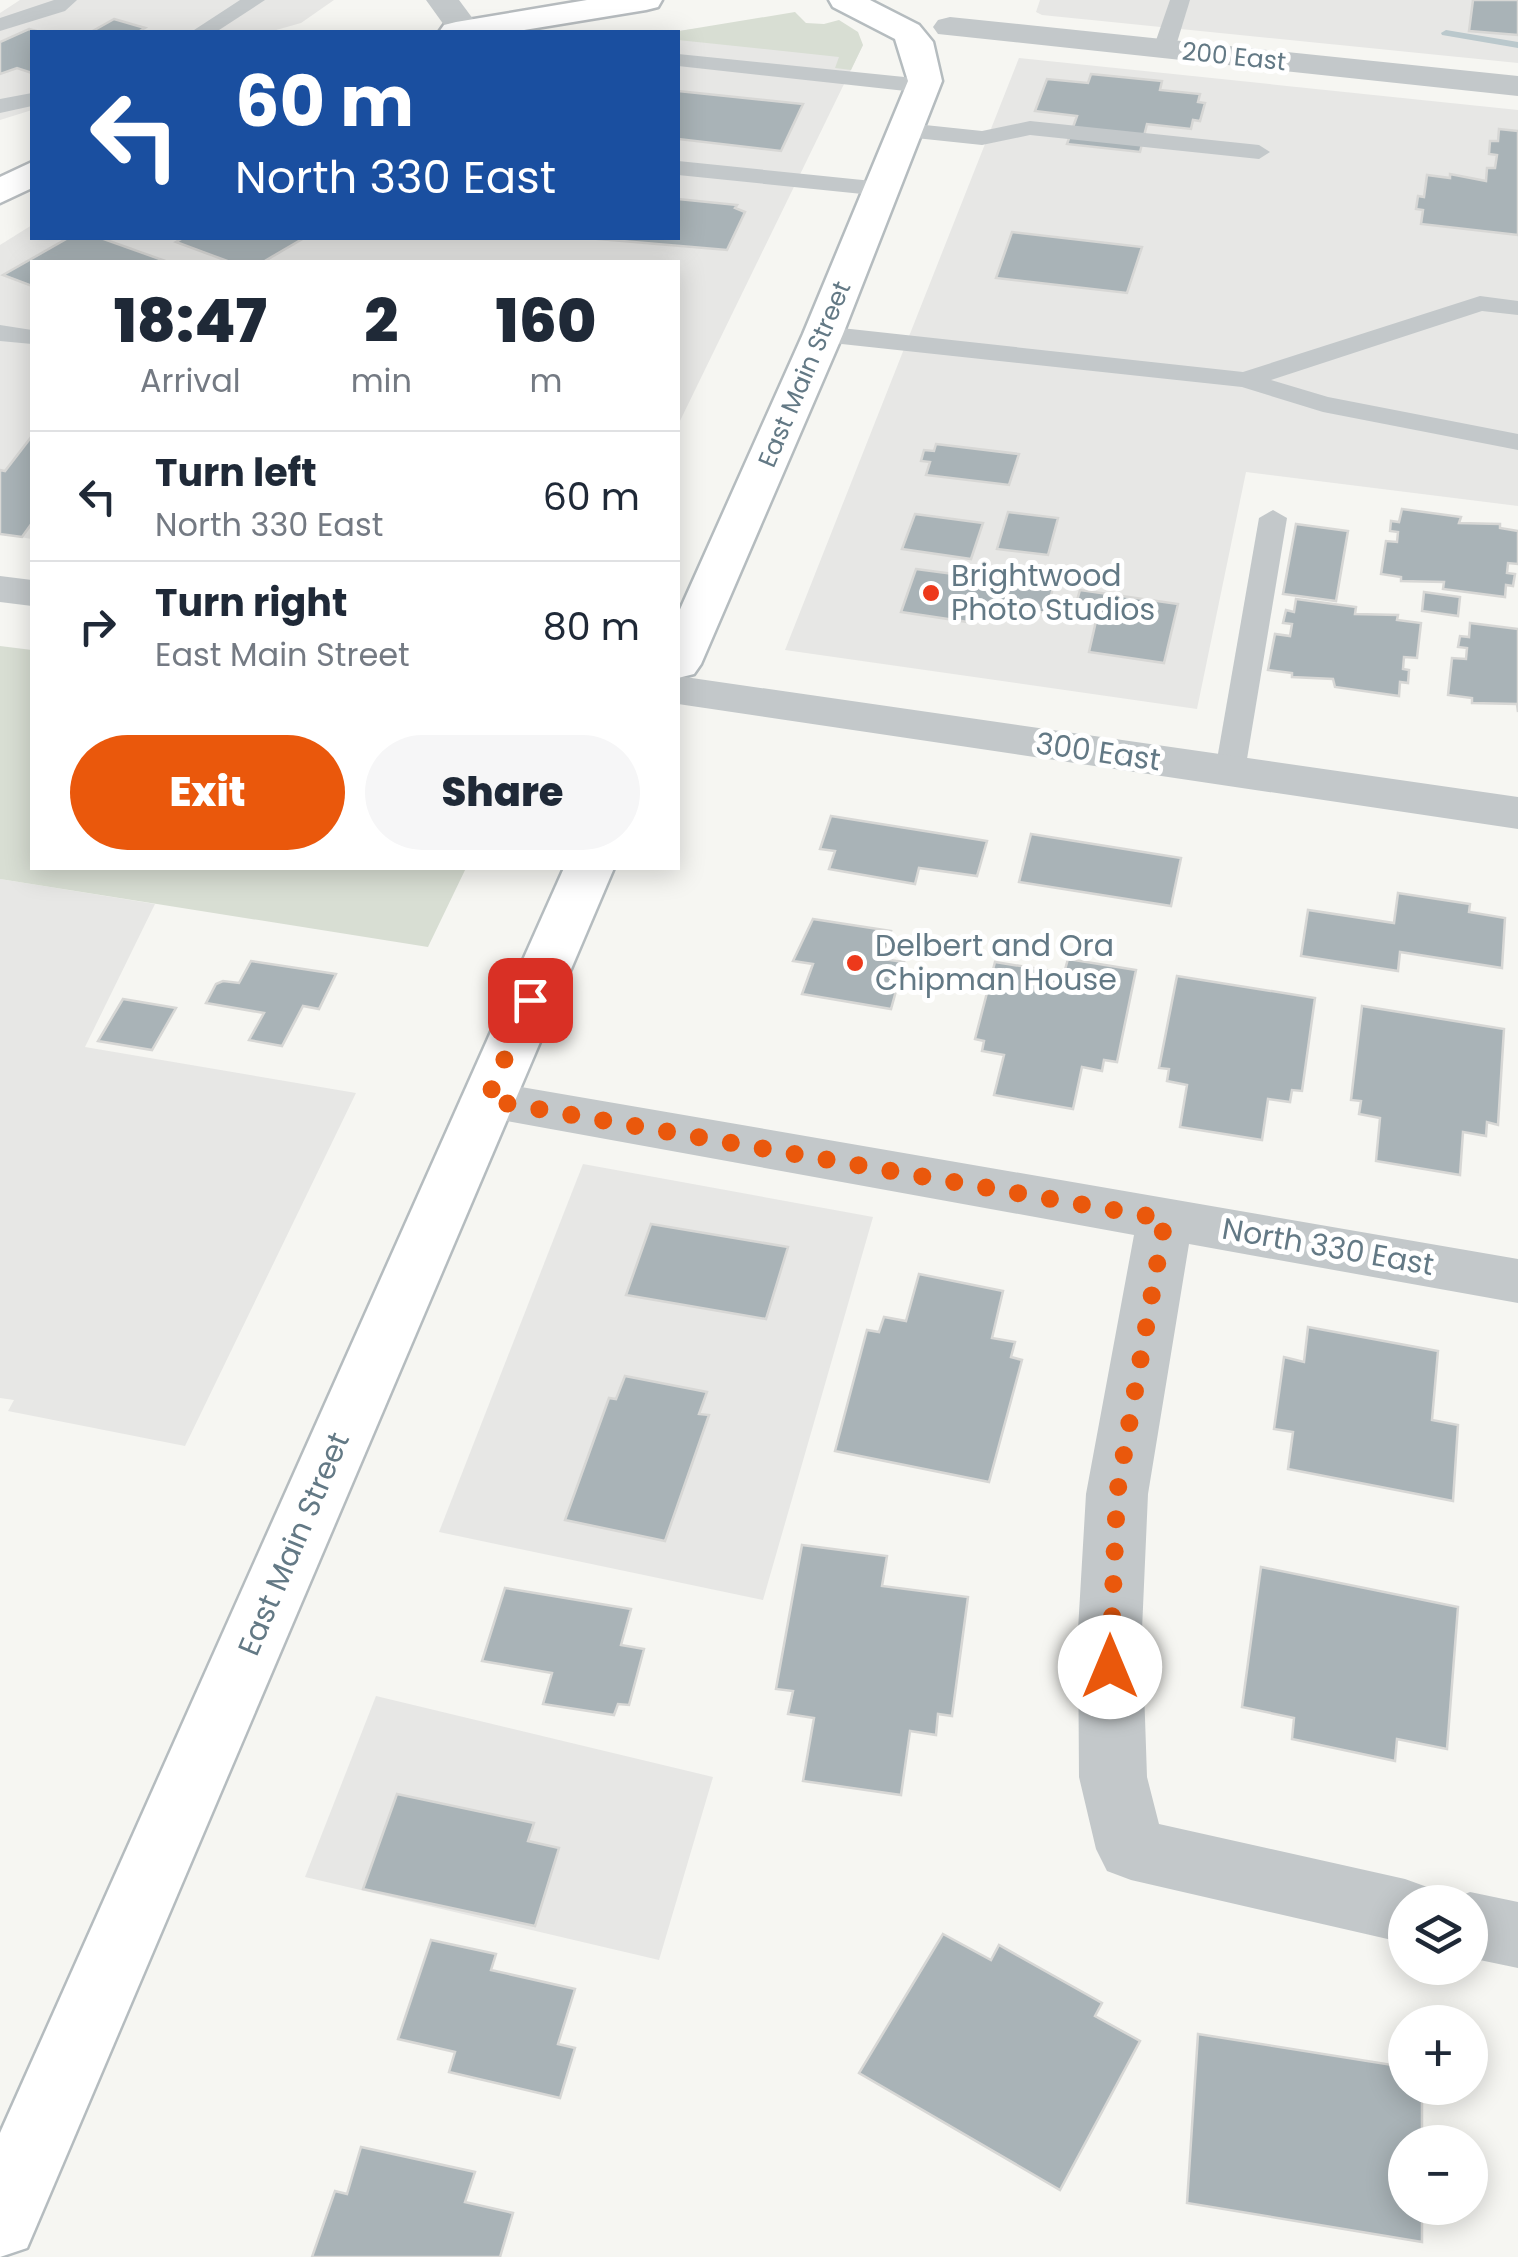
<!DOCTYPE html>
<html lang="en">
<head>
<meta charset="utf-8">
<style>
	body { margin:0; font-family:Poppins,sans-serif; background:#f6f6f7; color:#1f2937; height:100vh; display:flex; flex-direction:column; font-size:38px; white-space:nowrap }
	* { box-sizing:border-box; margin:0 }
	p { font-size:32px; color:#747a83 }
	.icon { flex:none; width:55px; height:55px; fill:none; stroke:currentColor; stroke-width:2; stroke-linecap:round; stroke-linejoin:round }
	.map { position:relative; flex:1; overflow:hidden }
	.drawer { position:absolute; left:30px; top:260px; width:650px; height:610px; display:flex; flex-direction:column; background:#fff; border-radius:0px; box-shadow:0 5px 25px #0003 }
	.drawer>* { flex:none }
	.banner { position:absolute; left:30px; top:30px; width:650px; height:210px; border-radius:0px; box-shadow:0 5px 25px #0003; background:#1a4fa0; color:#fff; overflow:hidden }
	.controls { position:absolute; left:1388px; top:1885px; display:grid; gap:20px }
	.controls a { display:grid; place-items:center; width:100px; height:100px; border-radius:50%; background:#fff; box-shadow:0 5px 25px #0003; font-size:50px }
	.pin { position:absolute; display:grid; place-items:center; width:85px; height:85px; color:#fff; margin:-42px; border-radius:20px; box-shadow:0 5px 15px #0006 }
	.me { position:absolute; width:110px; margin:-55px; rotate:0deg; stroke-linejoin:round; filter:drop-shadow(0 0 8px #0008) }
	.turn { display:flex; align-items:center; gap:35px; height:210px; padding:0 40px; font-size:45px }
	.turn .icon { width:130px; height:130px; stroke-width:2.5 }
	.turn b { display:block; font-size:70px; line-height:85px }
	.eta { display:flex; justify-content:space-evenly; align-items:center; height:170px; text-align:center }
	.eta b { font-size:60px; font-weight:800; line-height:70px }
	.action { display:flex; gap:20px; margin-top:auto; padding:20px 40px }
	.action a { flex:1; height:115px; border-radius:60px; background:#ea580c; color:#fff; font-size:40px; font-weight:800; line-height:115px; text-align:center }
	.action a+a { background:#f6f6f7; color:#1f2937 }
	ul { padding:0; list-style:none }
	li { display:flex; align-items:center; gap:30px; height:130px; padding:0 40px; border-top:2px solid #e0e1e3 }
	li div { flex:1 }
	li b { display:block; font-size:38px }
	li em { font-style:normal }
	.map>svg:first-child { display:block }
	.built { fill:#e7e7e5 }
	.green { fill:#d8ded3 }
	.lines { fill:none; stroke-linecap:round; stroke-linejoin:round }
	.stream { fill:#bac8cc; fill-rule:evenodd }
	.building { fill:#a9b3b7; stroke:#d7d7d5; stroke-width:2.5 }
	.secondary-casing { stroke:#b5bcbf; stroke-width:5 }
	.primary-casing { stroke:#b6bbbe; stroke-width:5 }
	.service { fill:#c3c8ca; fill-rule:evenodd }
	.minor { fill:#c3c8ca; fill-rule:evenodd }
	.secondary { fill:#fff; fill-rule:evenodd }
	.primary { fill:#fff; fill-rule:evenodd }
	.route { stroke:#ea580c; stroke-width:18; stroke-dasharray:0 32.4 }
	.poi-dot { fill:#ed391b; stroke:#fff; stroke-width:4 }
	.labels { text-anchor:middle; stroke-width:10; stroke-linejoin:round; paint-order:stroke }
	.far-street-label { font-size:25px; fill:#637985; stroke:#fff }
	.poi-label { font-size:30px; fill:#637985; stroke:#fff; text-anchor:start }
	.street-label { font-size:30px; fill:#637985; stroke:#fff }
</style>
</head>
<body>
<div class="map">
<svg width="1518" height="2257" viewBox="0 0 1518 2257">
	<rect width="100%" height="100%" fill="#f6f6f2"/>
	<g class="built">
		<polygon points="20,0 334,0 301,23 269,32 32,32 32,110 0,120 0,13"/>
		<polygon points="1040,0 1518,0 1518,63 1042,15 1036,12"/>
		<polygon points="708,27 863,45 678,425 678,262 32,262 32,539 0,534 0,245 32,225 32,238 678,238 678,32 672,32"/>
		<polygon points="1019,58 1518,110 1518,506 1246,472 1197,709 785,650"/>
		<polygon points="0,879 155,904 85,1047 356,1093 185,1446 8,1411 14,1400 0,1398"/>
		<polygon points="583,1164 873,1217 763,1600 439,1532"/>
		<polygon points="376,1696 713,1777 659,1960 305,1877"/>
	</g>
	<g class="green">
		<polygon points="795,12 806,23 824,24 839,20 858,32 863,45 851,70 835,68 839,57 678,40 678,32 673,32"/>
		<polygon points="0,646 32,650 32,868 466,868 428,947 0,879"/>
	</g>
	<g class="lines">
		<polygon class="stream" points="1446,30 1518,42 1518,48 1442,35 1441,33"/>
	</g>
	<g class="building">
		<polygon points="1473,0 1518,0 1518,35 1469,31"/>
		<polygon points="114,19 145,28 138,32 91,32"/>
		<polygon points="29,29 40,32 32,32 32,73 17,68 0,74 0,42"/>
		<polygon points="1091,74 1162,81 1160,90 1200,94 1198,102 1205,103 1200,121 1193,120 1191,129 1147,124 1140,152 1067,144 1077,116 1035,111 1047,79 1088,83"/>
		<polygon points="678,91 803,104 781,151 678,139"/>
		<polygon points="1499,129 1518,131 1518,235 1421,224 1423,210 1416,209 1418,196 1424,197 1427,175 1450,178 1450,174 1486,181 1487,168 1495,168 1497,155 1489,154 1490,141 1498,141"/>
		<polygon points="678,199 737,205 735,208 745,212 727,250 587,238 678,238"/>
		<polygon points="1012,232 1142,247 1127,293 996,278"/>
		<polygon points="68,238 101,238 168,262 32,262 32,286 3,275"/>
		<polygon points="183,238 304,238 263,262 230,262 176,242"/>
		<polygon points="32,436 32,523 22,537 0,534 0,470 5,471"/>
		<polygon points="936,444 1019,454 1009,485 926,475 930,462 921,461 924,450 934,451"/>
		<polygon points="1402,509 1461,517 1459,523 1500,524 1500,528 1518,531 1518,564 1508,563 1507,573 1515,574 1513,586 1506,585 1505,597 1443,589 1444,582 1401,581 1401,577 1381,574 1386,541 1397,542 1398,532 1390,531 1391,521 1399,522"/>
		<polygon points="1008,512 1058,518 1048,555 997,549"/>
		<polygon points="915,514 983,523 971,559 902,549"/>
		<polygon points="1296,524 1348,531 1336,601 1283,594"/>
		<polygon points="916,569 1053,587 1047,613 995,606 991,622 969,619 968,622 901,612"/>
		<polygon points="1080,590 1178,604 1164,663 1089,652 1096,621 1072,618"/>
		<polygon points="1424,592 1460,597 1458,616 1422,611"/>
		<polygon points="1296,599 1356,607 1355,614 1398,615 1397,620 1421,623 1417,658 1404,657 1403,669 1409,670 1408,683 1400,682 1399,696 1335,687 1333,679 1292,677 1292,673 1268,670 1275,634 1290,636 1292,624 1283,623 1286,610 1294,612"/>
		<polygon points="1470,623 1518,629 1518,712 1517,704 1472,703 1472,698 1448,695 1452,658 1466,659 1467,648 1458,647 1460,636 1469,637"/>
		<polygon points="831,816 987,841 977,876 919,868 915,884 829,869 835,851 820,849"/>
		<polygon points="1031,834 1181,858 1171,906 1019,882"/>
		<polygon points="1398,893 1470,904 1469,912 1505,918 1502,968 1400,952 1398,971 1301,956 1308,910 1394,923"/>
		<polygon points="813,919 891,931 883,959 904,962 891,1009 802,994 813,964 793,961"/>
		<polygon points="1068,959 1136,970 1117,1062 1104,1060 1102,1071 1082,1067 1073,1109 994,1095 1004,1055 982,1051 984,1041 975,1039 995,962 1064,973"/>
		<polygon points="251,961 336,974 319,1009 303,1006 282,1046 249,1040 264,1013 206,1003 216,984 223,981 239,983"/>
		<polygon points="1177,976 1315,998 1302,1091 1292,1090 1290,1102 1268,1099 1262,1140 1180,1127 1187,1085 1167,1081 1169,1069 1159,1068"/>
		<polygon points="123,999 176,1008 152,1050 98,1041"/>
		<polygon points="1362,1006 1504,1029 1498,1125 1487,1122 1486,1136 1463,1132 1460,1175 1376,1161 1380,1118 1359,1114 1361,1101 1351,1100"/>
		<polygon points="651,1224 788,1247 766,1319 626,1295"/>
		<polygon points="919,1274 1003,1291 992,1338 1015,1342 1011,1357 1022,1360 989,1482 835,1451 867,1330 879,1332 884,1317 906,1321"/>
		<polygon points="1308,1327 1438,1351 1432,1420 1458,1425 1453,1501 1288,1469 1293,1432 1274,1429 1284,1357 1304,1362"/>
		<polygon points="625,1376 707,1392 699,1414 709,1415 665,1541 565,1520 609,1398 616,1399"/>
		<polygon points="802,1545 887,1556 882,1586 968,1597 952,1716 938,1714 936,1735 910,1731 901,1795 803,1781 814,1718 788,1714 793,1691 776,1689"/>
		<polygon points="1261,1567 1458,1607 1447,1749 1397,1739 1395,1761 1292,1739 1294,1718 1242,1707"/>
		<polygon points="505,1588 631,1609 621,1645 644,1649 629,1705 618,1704 614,1715 543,1704 552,1673 482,1661"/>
		<polygon points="397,1794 534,1823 528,1841 559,1848 535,1926 363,1889"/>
		<polygon points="943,1934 991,1960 999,1945 1102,2003 1095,2016 1140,2041 1060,2190 859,2073"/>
		<polygon points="431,1940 496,1954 491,1970 575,1989 558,2044 575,2048 560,2098 449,2072 455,2052 398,2039"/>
		<polygon points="1198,2034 1405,2067 1405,2088 1422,2088 1422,2142 1405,2142 1405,2208 1422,2208 1422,2242 1187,2203"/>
		<polygon points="361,2147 475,2172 465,2202 513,2213 500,2257 312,2257 335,2191 347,2194"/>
	</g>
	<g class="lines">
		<g class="secondary-casing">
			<g id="secondary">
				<polygon points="829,0 870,0 919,25 933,42 942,81 843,334 701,664 694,674 678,678 678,614 803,334 908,81 895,39 833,7"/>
				<polygon points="564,868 614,868 27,2248 0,2257 0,2133"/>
			</g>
		</g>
		<g class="primary-casing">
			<g id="primary">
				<polygon points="587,0 662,0 658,7 646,10 512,32 439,32 444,25 456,22"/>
				<polygon points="32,162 32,188 0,203 0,177"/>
			</g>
		</g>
		<g class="service">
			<polygon points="54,0 77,0 65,11 0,31 0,18"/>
			<polygon points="240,0 265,0 216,32 191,32"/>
			<polygon points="1170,0 1190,0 1175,49 1164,55 1153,49"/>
			<polygon points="678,54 924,79 935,86 924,93 678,66"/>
			<polygon points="32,93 32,106 0,113 0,99"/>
			<polygon points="1030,121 1259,145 1270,152 1259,159 1030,135 982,145 906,137 895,130 906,123 982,131"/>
			<polygon points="678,161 882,182 894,189 882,196 678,175"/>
			<polygon points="1480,296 1518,301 1518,315 1482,311 1271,380 1328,397 1518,434 1518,450 1323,412 1242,387 823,342 810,334 823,326 1243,372"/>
			<polygon points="0,325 32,330 32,344 0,341"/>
			<polygon points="1273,510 1287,518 1245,771 1241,778 1219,778 1215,771 1259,518"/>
		</g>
		<g class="minor">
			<polygon points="426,0 459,0 482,31 449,32"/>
			<polygon points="950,17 1518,76 1518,96 938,34 933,27 938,20"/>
			<polygon points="0,576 32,580 32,606 0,602"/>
			<polygon points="678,676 1518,797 1518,829 678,704"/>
			<polygon points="487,1081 1518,1259 1518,1303 1189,1244 1148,1494 1142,1630 1147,1777 1159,1824 1405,1879 1430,1888 1436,1902 1405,1902 1405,1943 1131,1880 1107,1871 1096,1849 1079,1777 1078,1630 1086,1494 1134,1235 468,1114 460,1100 468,1086"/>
			<polygon points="1470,1892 1518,1902 1518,1968 1470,1958 1470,1902 1445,1902"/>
		</g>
		<use href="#secondary" class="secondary"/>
		<use href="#primary" class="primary"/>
	</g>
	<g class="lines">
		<polyline class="route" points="530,1000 487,1100 1165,1219 1117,1494 1110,1667"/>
	</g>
	<g class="poi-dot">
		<circle cx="931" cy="593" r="10"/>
		<circle cx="855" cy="963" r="10"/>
	</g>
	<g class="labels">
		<g class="far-street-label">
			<text transform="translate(1234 56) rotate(6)" y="9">200 East</text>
			<text transform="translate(804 374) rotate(-67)" y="9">East Main Street</text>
		</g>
		<g class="poi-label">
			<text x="951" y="586">Brightwood<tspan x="951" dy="34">Photo Studios</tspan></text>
			<text x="875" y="956">Delbert and Ora<tspan x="875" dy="34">Chipman House</tspan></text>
		</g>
		<g class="street-label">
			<text transform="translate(1098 752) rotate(8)" y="10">300 East</text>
			<text transform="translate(1328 1247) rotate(10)" y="10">North 330 East</text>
			<text transform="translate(294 1544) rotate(-67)" y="10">East Main Street</text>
		</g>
	</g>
</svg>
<div class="controls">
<a><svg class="icon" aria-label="layers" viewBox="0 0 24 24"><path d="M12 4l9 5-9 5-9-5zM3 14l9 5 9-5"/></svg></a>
<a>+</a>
<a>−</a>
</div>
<div class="pin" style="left:530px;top:1000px;background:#d93025"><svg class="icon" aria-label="arrive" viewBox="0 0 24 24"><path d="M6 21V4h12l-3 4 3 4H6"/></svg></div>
<svg class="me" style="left:1110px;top:1667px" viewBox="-20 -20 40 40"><circle r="19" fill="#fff"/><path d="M0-13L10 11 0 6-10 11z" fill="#ea580c"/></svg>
<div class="banner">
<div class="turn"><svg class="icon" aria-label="left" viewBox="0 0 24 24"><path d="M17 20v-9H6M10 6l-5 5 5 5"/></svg><div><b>60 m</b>North 330 East</div></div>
</div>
<section class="drawer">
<div class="eta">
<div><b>18:47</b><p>Arrival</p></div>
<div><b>2</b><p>min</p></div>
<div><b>160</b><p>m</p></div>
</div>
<ul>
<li><svg class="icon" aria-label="left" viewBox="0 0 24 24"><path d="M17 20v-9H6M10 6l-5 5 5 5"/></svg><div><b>Turn left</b><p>North 330 East</p></div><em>60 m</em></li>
<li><svg class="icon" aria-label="right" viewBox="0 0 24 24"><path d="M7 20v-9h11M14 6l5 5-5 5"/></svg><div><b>Turn right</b><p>East Main Street</p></div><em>80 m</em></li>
</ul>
<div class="action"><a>Exit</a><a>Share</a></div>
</section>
</div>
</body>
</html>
